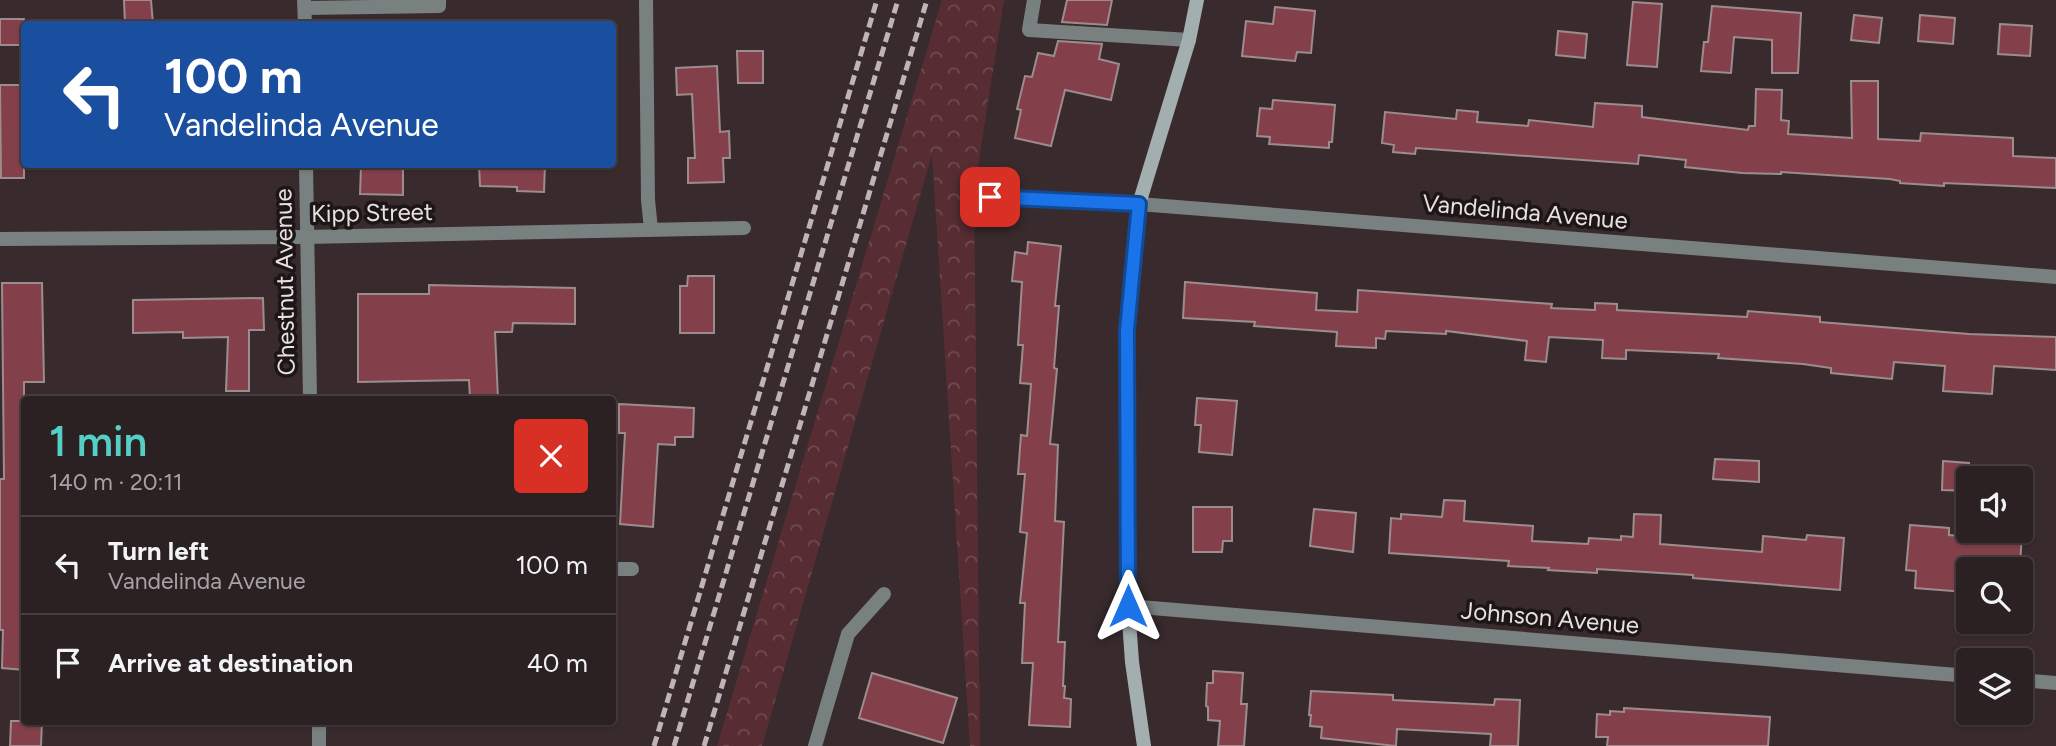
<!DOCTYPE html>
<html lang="en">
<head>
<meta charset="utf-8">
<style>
	body { margin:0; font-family:Figtree,sans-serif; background:#33282a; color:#f1f3f6; height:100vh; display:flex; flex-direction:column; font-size:26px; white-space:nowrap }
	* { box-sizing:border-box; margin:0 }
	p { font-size:23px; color:#a6a3a5 }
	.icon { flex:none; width:38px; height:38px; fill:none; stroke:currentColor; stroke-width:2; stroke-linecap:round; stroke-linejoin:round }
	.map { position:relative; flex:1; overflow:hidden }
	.drawer { position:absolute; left:21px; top:396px; width:595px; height:329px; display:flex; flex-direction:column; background:#2b2022; border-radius:7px; box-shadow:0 2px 5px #0004,0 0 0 2px #473e40 }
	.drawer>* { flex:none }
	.guide { position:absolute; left:21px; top:21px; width:595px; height:147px; border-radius:7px; box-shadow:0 2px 5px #0004,0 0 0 2px #473e40; background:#1a4fa0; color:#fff; overflow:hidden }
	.buttons { position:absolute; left:1956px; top:466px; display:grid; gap:14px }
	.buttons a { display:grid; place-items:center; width:77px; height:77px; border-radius:7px; background:#2b2022; box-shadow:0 2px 5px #0004,0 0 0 2px #473e40; font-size:35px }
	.pin { position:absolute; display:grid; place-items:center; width:60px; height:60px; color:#fff; margin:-30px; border-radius:14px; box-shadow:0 4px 10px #0006 }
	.me { position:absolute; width:77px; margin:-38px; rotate:0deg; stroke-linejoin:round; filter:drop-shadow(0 0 5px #0008) }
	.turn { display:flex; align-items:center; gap:24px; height:147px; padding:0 28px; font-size:32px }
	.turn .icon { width:91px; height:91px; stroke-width:2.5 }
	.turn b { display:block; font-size:49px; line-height:60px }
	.round { display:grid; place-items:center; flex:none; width:74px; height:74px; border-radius:7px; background:#33282a }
	.overview { display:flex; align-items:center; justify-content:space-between; height:119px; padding:0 28px }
	h1 { font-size:42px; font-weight:600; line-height:52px; color:#55cec6 }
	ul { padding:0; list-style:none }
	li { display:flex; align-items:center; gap:21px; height:98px; padding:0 28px; border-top:2px solid #473e40 }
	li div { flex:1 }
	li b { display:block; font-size:26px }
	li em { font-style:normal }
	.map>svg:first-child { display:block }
	.forest { fill:url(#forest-crowns) }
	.building { fill:#83404a; stroke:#9d8c8d; stroke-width:2 }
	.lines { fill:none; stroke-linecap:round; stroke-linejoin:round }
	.lane { stroke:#798180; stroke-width:14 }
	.street { stroke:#798180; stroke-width:14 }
	.secondary { stroke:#a3afae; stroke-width:14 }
	.rail { stroke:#c0b5b6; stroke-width:5; stroke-dasharray:10 5; stroke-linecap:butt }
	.route-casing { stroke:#114b97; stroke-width:18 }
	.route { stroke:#1a73e8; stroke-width:12 }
	.labels { text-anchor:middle; stroke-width:7; stroke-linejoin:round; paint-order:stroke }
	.street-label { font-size:24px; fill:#eae0e1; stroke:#1c1616 }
</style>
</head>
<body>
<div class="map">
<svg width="2056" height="746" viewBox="0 0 2056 746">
	<defs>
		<pattern id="forest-crowns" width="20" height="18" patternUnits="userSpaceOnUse" patternTransform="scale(1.75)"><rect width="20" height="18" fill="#572d33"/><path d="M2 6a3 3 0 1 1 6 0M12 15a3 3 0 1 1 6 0" fill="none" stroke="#6f4b50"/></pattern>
	</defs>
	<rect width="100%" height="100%" fill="#392b2d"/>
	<polygon class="forest" points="942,0 1004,0 974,191 980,746 970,746 932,154 762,746 717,746"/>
	<g class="building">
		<polygon points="124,0 151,0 153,24 125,24"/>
		<polygon points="1067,0 1112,0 1107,25 1062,22"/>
		<polygon points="1633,2 1662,4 1657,67 1627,65"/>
		<polygon points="1712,6 1801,13 1798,73 1772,73 1772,40 1734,37 1731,73 1701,71 1704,42 1708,42"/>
		<polygon points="1275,7 1315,11 1311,53 1297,52 1295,61 1242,56 1246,21 1273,24"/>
		<polygon points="1854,15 1882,18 1879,43 1851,40"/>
		<polygon points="1920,15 1955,18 1953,44 1918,41"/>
		<rect x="0" y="19" width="24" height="26"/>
		<polygon points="2000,24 2032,26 2030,56 1998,54"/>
		<polygon points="1558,31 1587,34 1585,58 1556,55"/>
		<polygon points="1058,41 1102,44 1099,59 1119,64 1111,100 1065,90 1051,146 1015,138 1021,110 1017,109 1025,76 1032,77 1038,53 1054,56"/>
		<polygon points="737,51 763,51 763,83 738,83"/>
		<polygon points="717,66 720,132 729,131 730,158 723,158 724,182 688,183 688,158 695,158 692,94 677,95 676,68"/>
		<polygon points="1851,81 1878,81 1878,139 1920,141 1921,133 2013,138 2013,156 2056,158 2056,188 1944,183 1944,186 1900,183 1900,181 1890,179 1781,172 1781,174 1742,173 1685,167 1686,160 1639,155 1638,164 1416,148 1415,154 1393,152 1394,145 1382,143 1385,112 1456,119 1457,110 1478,112 1477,122 1528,126 1529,120 1593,127 1595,103 1642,106 1642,117 1748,130 1749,126 1755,126 1756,89 1782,90 1781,120 1789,121 1788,134 1852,138"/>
		<polygon points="0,85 24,85 24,178 1,178"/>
		<polygon points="1273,100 1335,105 1332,142 1329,142 1329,148 1269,144 1270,137 1257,136 1260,108 1272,109"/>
		<polygon points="479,164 545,164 544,192 517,191 517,187 480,186"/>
		<polygon points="361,167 403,167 403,195 360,194"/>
		<polygon points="1028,242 1061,246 1055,306 1059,306 1054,368 1057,369 1050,444 1058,445 1055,521 1064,522 1058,642 1065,642 1063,686 1065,686 1064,698 1071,699 1070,727 1029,725 1033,663 1022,663 1025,603 1020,603 1027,533 1020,532 1025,474 1018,474 1021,435 1027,436 1031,384 1020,383 1023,345 1018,345 1022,282 1012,281 1015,252 1027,254"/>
		<polygon points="688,276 714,276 714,333 680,333 680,286 687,286"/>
		<polygon points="1185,282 1317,293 1316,310 1357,312 1358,290 1552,304 1551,308 1595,310 1595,303 1617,304 1617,310 1747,317 1748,311 1820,317 1820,322 1969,334 2056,337 2056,370 1994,366 1992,394 1943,391 1945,366 1894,362 1892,379 1831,373 1831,368 1803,364 1718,358 1719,354 1626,350 1626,359 1602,358 1603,340 1549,337 1546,362 1525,360 1527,341 1446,331 1446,334 1386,331 1385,339 1376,338 1376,348 1336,346 1337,332 1254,326 1255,322 1183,318"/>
		<polygon points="2,283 42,283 44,382 24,382 24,670 2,668 3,630 0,630 0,479 4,479"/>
		<polygon points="429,285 575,288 575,324 513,323 512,332 495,332 498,399 470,399 469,380 358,382 358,294 429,294"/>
		<polygon points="263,298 264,330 249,330 249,391 226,391 228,337 183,338 183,332 133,333 133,300"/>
		<polygon points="1197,398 1237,401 1232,455 1199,452 1201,425 1195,425"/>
		<polygon points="619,404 694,408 693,437 675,437 675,445 658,444 653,527 620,524 625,433 619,433"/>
		<polygon points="1715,459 1759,461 1759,482 1713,479"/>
		<polygon points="1943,461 1969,463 1969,491 1942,490"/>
		<polygon points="1444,500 1465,501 1464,521 1533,526 1532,541 1588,544 1589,538 1621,540 1621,536 1633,537 1634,514 1661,515 1660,544 1762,552 1763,536 1806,540 1807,535 1844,538 1840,590 1693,578 1693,575 1597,569 1597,573 1548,570 1549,568 1508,566 1509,561 1389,553 1391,518 1401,519 1401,514 1442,517"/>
		<polygon points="1193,507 1232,507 1232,541 1223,541 1222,552 1193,552"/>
		<polygon points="1314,509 1356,513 1353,552 1310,546"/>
		<polygon points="1910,525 1949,528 1949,535 1995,539 1995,530 2022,530 2020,569 1967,569 1965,592 1915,588 1916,571 1906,570"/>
		<polygon points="1213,671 1243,673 1241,704 1247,704 1244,746 1218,746 1220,721 1208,720 1208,707 1206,706 1207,683 1213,683"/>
		<polygon points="872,673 957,698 943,743 859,718"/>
		<polygon points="1311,691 1393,695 1393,700 1494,705 1495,699 1520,700 1518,746 1490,746 1491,734 1397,729 1396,746 1321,738 1322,727 1310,726 1311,715 1309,715"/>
		<polygon points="1624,708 1770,717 1768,746 1607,746 1608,737 1596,737 1597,714 1610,715 1610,711 1624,712"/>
		<polygon points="11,721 42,721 41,746 10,746"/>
	</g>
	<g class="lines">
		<g class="lane">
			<polyline points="1034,0 1029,30 1189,40"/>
			<polyline points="305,8 439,6 439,0"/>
		</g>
		<g class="street">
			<polyline points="304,0 305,24"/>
			<polyline points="646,0 648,200 651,229"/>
			<polyline points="306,164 310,399"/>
			<polyline points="990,197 1139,204 2056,277"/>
			<polyline points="0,239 306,237 744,228"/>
			<polyline points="612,569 632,569"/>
			<polyline points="1128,606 1969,676"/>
			<polyline points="2021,680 2056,683"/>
			<polyline points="319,721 319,746"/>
			<polyline points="815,746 848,634 884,594"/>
		</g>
		<polyline class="secondary" points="1144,746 1132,662 1128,606 1127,330 1139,204 1189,40 1197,0"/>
		<g class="rail">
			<polyline points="654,746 877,0"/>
			<polyline points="674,746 898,0"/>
			<polyline points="704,746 927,0"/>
		</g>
	</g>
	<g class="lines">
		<g class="route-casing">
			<polyline id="route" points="990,197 1139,204 1127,330 1128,606"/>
		</g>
		<use href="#route" class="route"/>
	</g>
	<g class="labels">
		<g class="street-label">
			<text transform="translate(1525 212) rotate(5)" y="8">Vandelinda Avenue</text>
			<text transform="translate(372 213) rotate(-1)" y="8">Kipp Street</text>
			<text transform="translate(285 282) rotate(-91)" y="8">Chestnut Avenue</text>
			<text transform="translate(1550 618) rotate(5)" y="8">Johnson Avenue</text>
		</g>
	</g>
</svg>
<div class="buttons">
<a><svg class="icon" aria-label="sound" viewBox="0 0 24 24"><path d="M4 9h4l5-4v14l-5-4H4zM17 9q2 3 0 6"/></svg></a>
<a><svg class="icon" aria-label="search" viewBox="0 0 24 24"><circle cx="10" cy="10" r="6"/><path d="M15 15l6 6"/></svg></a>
<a><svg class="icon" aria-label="layers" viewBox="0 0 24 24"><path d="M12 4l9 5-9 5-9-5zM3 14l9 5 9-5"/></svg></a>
</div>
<div class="pin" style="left:990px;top:197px;background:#d93025"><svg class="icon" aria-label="arrive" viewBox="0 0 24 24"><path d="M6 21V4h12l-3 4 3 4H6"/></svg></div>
<svg class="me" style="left:1128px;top:606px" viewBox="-20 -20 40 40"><path d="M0-17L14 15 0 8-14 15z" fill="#1a73e8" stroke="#fff" stroke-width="4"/></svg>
<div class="guide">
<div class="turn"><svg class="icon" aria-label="left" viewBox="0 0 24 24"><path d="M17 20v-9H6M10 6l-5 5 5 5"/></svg><div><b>100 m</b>Vandelinda Avenue</div></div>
</div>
<section class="drawer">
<div class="overview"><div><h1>1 min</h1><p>140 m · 20:11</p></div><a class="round" style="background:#d93025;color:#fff"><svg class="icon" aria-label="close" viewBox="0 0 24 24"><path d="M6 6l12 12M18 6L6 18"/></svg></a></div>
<ul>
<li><svg class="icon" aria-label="left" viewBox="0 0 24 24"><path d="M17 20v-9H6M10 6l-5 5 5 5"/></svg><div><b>Turn left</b><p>Vandelinda Avenue</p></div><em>100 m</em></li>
<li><svg class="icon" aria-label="arrive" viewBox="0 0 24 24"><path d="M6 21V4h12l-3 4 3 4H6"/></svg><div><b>Arrive at destination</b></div><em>40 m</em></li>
</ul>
</section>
</div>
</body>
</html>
